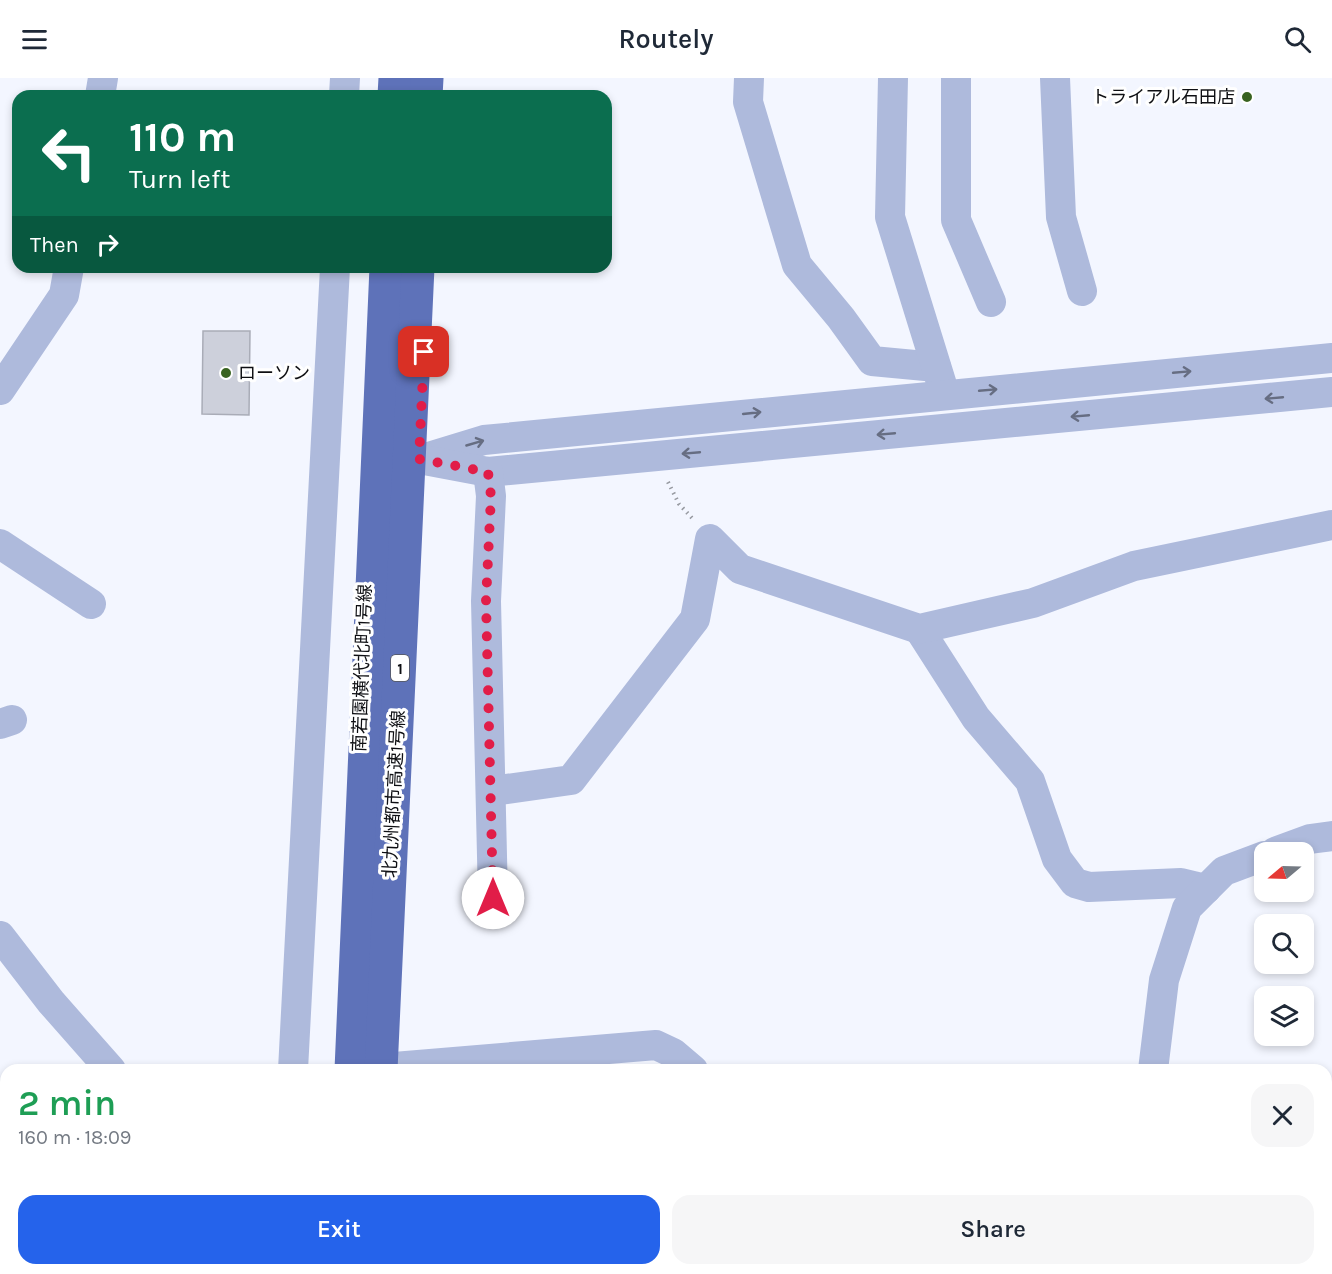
<!DOCTYPE html>
<html lang="en">
<head>
<meta charset="utf-8">
<style>
	body { margin:0; font-family:Karla,"Noto Sans JP",sans-serif; background:#f6f6f7; color:#1f2937; height:100vh; display:flex; flex-direction:column; font-size:22px; white-space:nowrap }
	* { box-sizing:border-box; margin:0 }
	p { font-size:20px; color:#747a83 }
	.icon { flex:none; width:33px; height:33px; fill:none; stroke:currentColor; stroke-width:2; stroke-linecap:round; stroke-linejoin:round }
	.map { position:relative; flex:1; overflow:hidden }
	.drawer { position:absolute; left:0px; top:986px; width:1332px; height:212px; display:flex; flex-direction:column; background:#fff; border-radius:18px 18px 0 0; box-shadow:0 3px 9px #0003 }
	.drawer>* { flex:none }
	.top-card { position:absolute; left:12px; top:12px; width:600px; height:183px; border-radius:18px; box-shadow:0 3px 9px #0003; background:#0b6e4f; color:#fff; overflow:hidden }
	.needle { width:39px; rotate:251deg }
	.fabs { position:absolute; left:1254px; top:764px; display:grid; gap:12px }
	.fabs a { display:grid; place-items:center; width:60px; height:60px; border-radius:12px; background:#fff; box-shadow:0 3px 9px #0003; font-size:30px }
	.pin { position:absolute; display:grid; place-items:center; width:51px; height:51px; color:#fff; margin:-26px; border-radius:12px; box-shadow:0 3px 9px #0006 }
	.me { position:absolute; width:66px; margin:-33px; rotate:0deg; stroke-linejoin:round; filter:drop-shadow(0 0 4px #0008) }
	.turn { display:flex; align-items:center; gap:21px; height:126px; padding:0 18px; font-size:27px }
	.turn .icon { width:78px; height:78px; stroke-width:2.5 }
	.turn b { display:block; font-size:42px; line-height:51px }
	.then { display:flex; align-items:center; height:57px; padding:0 18px; background:#0003; gap:12px; font-size:22px }
	.round { display:grid; place-items:center; flex:none; width:63px; height:63px; border-radius:18px; background:#f6f6f7 }
	.headline { display:flex; align-items:center; justify-content:space-between; height:102px; padding:0 18px }
	h1 { font-size:36px; font-weight:600; line-height:45px; color:#1e9e55 }
	.cta { display:flex; gap:12px; margin-top:auto; padding:12px 18px }
	.cta a { flex:1; height:69px; border-radius:18px; background:#2563eb; color:#fff; font-size:24px; font-weight:600; line-height:69px; text-align:center }
	.cta a+a { background:#f6f6f7; color:#1f2937 }
	header { display:flex; justify-content:space-between; align-items:center; height:78px; padding:0 18px; background:#fff; font-size:27px; font-weight:600 }
	.map>svg:first-child { display:block }
	.building { fill:#cdd0db; stroke:#a9acb7; stroke-width:1.5 }
	.lines { fill:none; stroke-linecap:round; stroke-linejoin:round }
	.path { stroke:#979aa1; stroke-width:4; stroke-dasharray:1.5 4.5; stroke-linecap:butt }
	.minor { stroke:#aebadc; stroke-width:30 }
	.highway { stroke:#5e72b9; stroke-width:33 }
	.highway-bridge { stroke:#5e72b9; stroke-width:33 }
	.oneway { stroke:#666d82 }
	.route { stroke:#e11d48; stroke-width:10; stroke-dasharray:0 18 }
	.poi-dot { fill:#396320; stroke:#fff; stroke-width:2 }
	.labels { text-anchor:middle; stroke-width:6; stroke-linejoin:round; paint-order:stroke }
	.shield { fill:#fff; stroke:#56575a; stroke-width:1.5 }
	.shield-label { font-size:16px; font-weight:bold; fill:#0e0f13 }
	.poi-label { font-size:18px; fill:#0e0f13; stroke:#fff; text-anchor:end }
	.street-label { font-size:18px; fill:#0e0f13; stroke:#fff }
</style>
</head>
<body>
<header><svg class="icon" aria-label="menu" viewBox="0 0 24 24"><path d="M4 6h16M4 12h16M4 18h16"/></svg>Routely<svg class="icon" aria-label="search" viewBox="0 0 24 24"><circle cx="10" cy="10" r="6"/><path d="M15 15l6 6"/></svg></header>
<div class="map">
<svg width="1332" height="1196" viewBox="0 0 1332 1196">
	<rect width="100%" height="100%" fill="#f3f6ff"/>
	<polygon class="building" points="203,253 250,253 249,337 202,336"/>
	<g class="lines">
		<polyline class="path" points="668,404 679,426 692,440"/>
		<g class="minor">
			<polyline points="749,0 748,24 797,187 841,240 872,283 936,289"/>
			<polyline points="893,0 890,139 942,307"/>
			<polyline points="956,0 956,142 991,224"/>
			<polyline points="1055,0 1061,139 1082,213"/>
			<polyline points="100,18 103,0"/>
			<polyline points="344,18 345,0"/>
			<polyline points="0,312 64,217 69,189"/>
			<polyline points="425,380 484,362 1332,280"/>
			<polyline points="386,385 419,381 488,394 1332,314"/>
			<polyline points="488,394 491,418 486,523 493,820"/>
			<polyline points="0,466 91,526"/>
			<polyline points="919,551 976,640 1030,703 1057,781 1075,805 1089,809 1181,805 1206,811"/>
			<polyline points="0,646 12,642"/>
			<polyline points="492,713 571,702 695,541 710,461 740,491 919,551 1033,525 1134,488 1332,447"/>
			<polyline points="1275,774 1310,761 1332,758"/>
			<polyline points="0,858 51,924 111,992"/>
			<polyline points="293,992 335,189"/>
			<polyline points="358,992 656,967 673,975 693,992"/>
			<polyline points="1153,992 1164,902 1187,830 1224,793 1264,778"/>
			<polyline points="211,1191 213,1196"/>
			<polyline points="1047,1196 1048,1191"/>
		</g>
		<g class="highway">
			<polyline points="394,18 395,0"/>
			<polyline points="426,18 427,0"/>
			<polyline points="340,1196 340,1191"/>
			<polyline points="375,1196 375,1191"/>
		</g>
		<g class="highway-bridge">
			<polyline points="351,992 386,189"/>
			<polyline points="381,992 418,189"/>
		</g>
	</g>
	<defs><path id="oneway-shaft" d="M-6 0H5M1.5-3L5.5 0L1.5 3" fill="none" stroke-width="1.6" stroke-linecap="round" stroke-linejoin="round" transform="scale(1.5)"/></defs>
	<g class="oneway">
		<use href="#oneway-shaft" transform="translate(1182 294) rotate(-5)"/>
		<use href="#oneway-shaft" transform="translate(988 312) rotate(-5)"/>
		<use href="#oneway-shaft" transform="translate(1274 320) rotate(175)"/>
		<use href="#oneway-shaft" transform="translate(752 335) rotate(-6)"/>
		<use href="#oneway-shaft" transform="translate(1080 338) rotate(175)"/>
		<use href="#oneway-shaft" transform="translate(886 356) rotate(175)"/>
		<use href="#oneway-shaft" transform="translate(475 365) rotate(-16)"/>
		<use href="#oneway-shaft" transform="translate(691 375) rotate(175)"/>
	</g>
	<g class="lines">
		<polyline class="route" points="424,274 419,381 488,394 491,418 486,523 493,820"/>
	</g>
	<g class="poi-dot">
		<circle cx="1247" cy="19" r="6"/>
		<circle cx="226" cy="295" r="6"/>
	</g>
	<g class="labels">
		<rect class="shield" x="391" y="577" width="18" height="26" rx="4.5"/>
		<g class="shield-label">
			<text x="400" y="596">1</text>
		</g>
		<g class="poi-label">
			<text x="1235" y="25">トライアル石田店</text>
			<text x="238" y="301" text-anchor="start">ローソン</text>
		</g>
		<g class="street-label">
			<text transform="translate(362 590) rotate(-88)" y="6">南若園横代北町1号線</text>
			<text transform="translate(394 716) rotate(-87)" y="6">北九州都市高速1号線</text>
		</g>
	</g>
</svg>
<div class="fabs">
<a><svg class="needle" viewBox="-14 -14 28 28"><path d="M0-13l5 13h-10z" fill="#e53935"/><path d="M0 13l5-13h-10z" fill="#747a83"/></svg></a>
<a><svg class="icon" aria-label="search" viewBox="0 0 24 24"><circle cx="10" cy="10" r="6"/><path d="M15 15l6 6"/></svg></a>
<a><svg class="icon" aria-label="layers" viewBox="0 0 24 24"><path d="M12 4l9 5-9 5-9-5zM3 14l9 5 9-5"/></svg></a>
</div>
<div class="pin" style="left:424px;top:274px;background:#d93025"><svg class="icon" aria-label="arrive" viewBox="0 0 24 24"><path d="M6 21V4h12l-3 4 3 4H6"/></svg></div>
<svg class="me" style="left:493px;top:820px" viewBox="-20 -20 40 40"><circle r="19" fill="#fff"/><path d="M0-13L10 11 0 6-10 11z" fill="#e11d48"/></svg>
<div class="top-card">
<div class="turn"><svg class="icon" aria-label="left" viewBox="0 0 24 24"><path d="M17 20v-9H6M10 6l-5 5 5 5"/></svg><div><b>110 m</b>Turn left</div></div>
<div class="then">Then<svg class="icon" aria-label="right" viewBox="0 0 24 24"><path d="M7 20v-9h11M14 6l5 5-5 5"/></svg></div>
</div>
<section class="drawer">
<div class="headline"><div><h1>2 min</h1><p>160 m · 18:09</p></div><a class="round"><svg class="icon" aria-label="close" viewBox="0 0 24 24"><path d="M6 6l12 12M18 6L6 18"/></svg></a></div>
<div class="cta"><a>Exit</a><a>Share</a></div>
</section>
</div>
</body>
</html>
